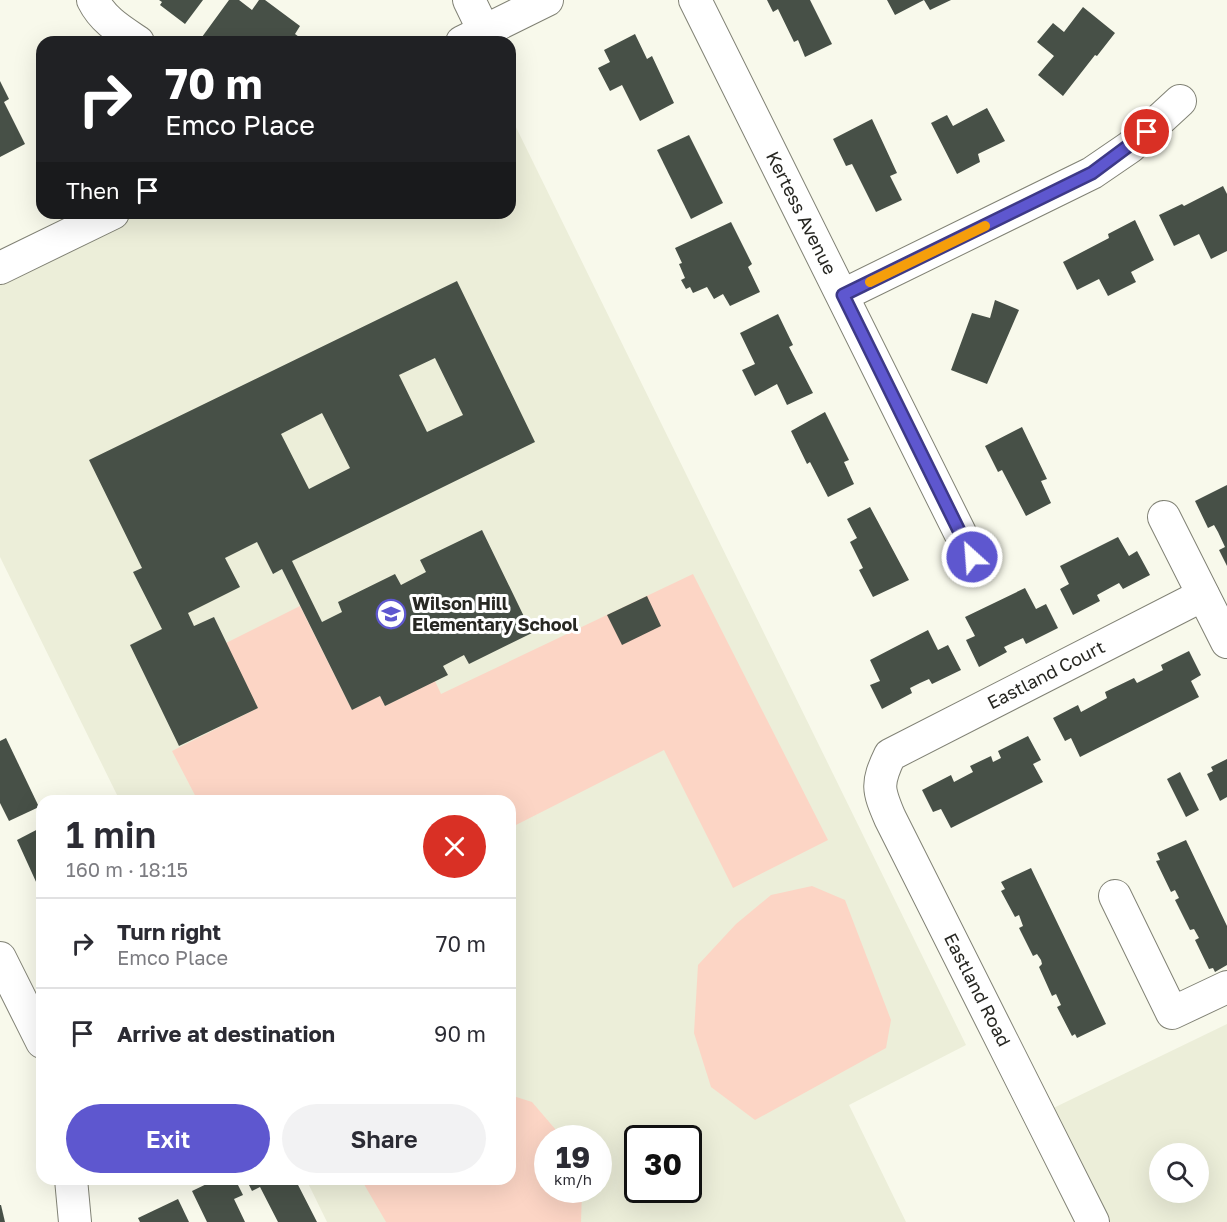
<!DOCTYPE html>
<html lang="en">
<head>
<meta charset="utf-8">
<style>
	body { margin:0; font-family:"Golos Text",sans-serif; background:#f2f2f3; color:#2b2b33; height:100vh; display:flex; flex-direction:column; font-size:22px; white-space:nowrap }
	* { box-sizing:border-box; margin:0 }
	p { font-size:20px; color:#7c7c81 }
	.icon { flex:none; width:33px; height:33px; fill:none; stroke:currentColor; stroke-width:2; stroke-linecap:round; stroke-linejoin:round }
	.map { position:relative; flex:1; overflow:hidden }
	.panel { position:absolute; left:36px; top:795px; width:480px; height:390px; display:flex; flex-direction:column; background:#fff; border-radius:18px; box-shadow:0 6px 24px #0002 }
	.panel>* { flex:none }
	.top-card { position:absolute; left:36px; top:36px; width:480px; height:183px; border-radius:18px; box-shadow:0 6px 24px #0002; background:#202124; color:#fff; overflow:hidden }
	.tools { position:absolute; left:1149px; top:1143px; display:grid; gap:12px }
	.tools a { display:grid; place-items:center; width:60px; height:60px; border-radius:50%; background:#fff; box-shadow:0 6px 24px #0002; font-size:30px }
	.speed { position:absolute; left:534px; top:1125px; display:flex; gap:12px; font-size:30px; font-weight:700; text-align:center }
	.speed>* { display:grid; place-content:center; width:78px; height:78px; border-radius:50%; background:#fff; box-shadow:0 6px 24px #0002; line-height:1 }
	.speed small { font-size:15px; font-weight:400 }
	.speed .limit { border:3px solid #111; border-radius:9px; background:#fff; color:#111 }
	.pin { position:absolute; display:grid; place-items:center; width:51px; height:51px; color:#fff; margin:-26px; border:3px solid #fff; border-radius:50%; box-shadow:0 2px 6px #0007 }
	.me { position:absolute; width:66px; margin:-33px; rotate:334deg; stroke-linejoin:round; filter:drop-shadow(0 0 4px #0008) }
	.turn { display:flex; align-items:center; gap:21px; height:126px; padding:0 30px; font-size:27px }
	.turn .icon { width:78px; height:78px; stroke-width:2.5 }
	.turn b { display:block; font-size:42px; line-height:51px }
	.then { display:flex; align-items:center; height:57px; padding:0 30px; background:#0003; gap:12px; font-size:22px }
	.round { display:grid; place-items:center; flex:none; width:63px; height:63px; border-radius:32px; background:#f2f2f3 }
	.summary { display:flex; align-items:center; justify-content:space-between; height:102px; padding:0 30px }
	h1 { font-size:36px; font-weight:600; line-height:45px }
	.cta { display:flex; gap:12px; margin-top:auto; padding:12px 30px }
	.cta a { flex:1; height:69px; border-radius:36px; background:#5e57cf; color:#fff; font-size:24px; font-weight:600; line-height:69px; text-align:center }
	.cta a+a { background:#f2f2f3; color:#2b2b33 }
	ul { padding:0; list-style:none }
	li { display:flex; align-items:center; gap:18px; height:90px; padding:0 30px; border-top:2px solid #e1e1e2 }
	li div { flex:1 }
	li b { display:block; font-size:22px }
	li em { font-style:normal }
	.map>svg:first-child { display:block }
	.built { fill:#eceed9; fill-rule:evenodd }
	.green { fill:#fcd5c5 }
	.building { fill:#475047; fill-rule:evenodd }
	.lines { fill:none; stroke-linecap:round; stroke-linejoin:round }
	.minor-casing { stroke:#818275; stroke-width:34 }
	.minor { stroke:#fff; stroke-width:32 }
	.route-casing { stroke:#3d3987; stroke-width:15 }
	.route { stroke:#5e57cf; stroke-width:10 }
	.slow { stroke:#f59e0b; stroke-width:10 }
	.labels { text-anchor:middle; stroke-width:6; stroke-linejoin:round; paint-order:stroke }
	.street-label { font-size:18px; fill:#272722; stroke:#fff }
	.poi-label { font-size:18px; font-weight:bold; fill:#272722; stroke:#fff; text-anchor:start }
</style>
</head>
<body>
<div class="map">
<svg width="1227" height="1222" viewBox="0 0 1227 1222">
	<rect width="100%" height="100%" fill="#f8f9eb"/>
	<g class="built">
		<path d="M510,115L966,1045L849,1105L906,1222H327L306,1179H510V801H120L0,557V268L113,213H510ZM548,1138H598V1190H548ZM638,1138H688V1190H638Z"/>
		<path d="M1227,1024V1222H1093L1039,1115ZM1160,1154H1198V1192H1160Z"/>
	</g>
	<g class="green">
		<polygon points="693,574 828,840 733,888 664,750 510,828 510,801 198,801 172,751 258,708 226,643 300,606 352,710 380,696 385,706 435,681 441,694"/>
		<polygon points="812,886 845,900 891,1020 886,1048 755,1120 711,1087 694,1033 698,965 736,924 771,895"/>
		<polygon points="510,1095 532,1102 562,1137 548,1138 548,1190 582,1190 581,1222 386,1222 361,1179 510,1179"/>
	</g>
	<g class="building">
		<polygon points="159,0 203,0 185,24 160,5 162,2"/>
		<polygon points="229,0 239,0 252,10 259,0 265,0 300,26 295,34 306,42 238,42 232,38 229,42 209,42 202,37"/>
		<polygon points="767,0 810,0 832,44 805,57 798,40 794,42 778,9 773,12"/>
		<polygon points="887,0 951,0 930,10 924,0 895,15"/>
		<polygon points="1083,7 1115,33 1097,56 1095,55 1063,96 1038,75 1054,56 1037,42 1053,23 1064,32"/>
		<polygon points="635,34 647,59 652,56 674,103 640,121 622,85 610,91 598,68 610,62 604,50"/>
		<polygon points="0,81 9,99 4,102 25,144 0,157"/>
		<polygon points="987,108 1005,141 978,154 980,162 957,174 931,123 947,115 953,126"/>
		<polygon points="872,119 897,173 890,176 902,200 876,212 852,164 846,166 833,139"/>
		<polygon points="689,135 723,203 691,219 657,150"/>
		<polygon points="1223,186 1227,194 1227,251 1211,259 1199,234 1174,246 1159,215 1182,204 1184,206"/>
		<polygon points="1135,220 1154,260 1131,272 1136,282 1108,296 1099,279 1077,290 1063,262 1109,238 1108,234"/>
		<polygon points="731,222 752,264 748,267 760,292 730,306 723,294 714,299 707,287 693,293 690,287 686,289 681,280 685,278 679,264 682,263 675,248"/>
		<path d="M457,281L535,442L292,561L322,622L342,612L338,602L395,574L401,585L426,572L420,560L482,530L532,633L469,664L464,655L443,666L448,675L385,706L380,696L352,710L282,569L273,574L257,542L225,558L240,587L188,613L194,626L214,617L258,708L179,746L130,645L162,629L133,572L142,568L89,460ZM435,358L463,415L427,432L399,375ZM322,413L350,468L309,489L281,434Z"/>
		<polygon points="995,300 1019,310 987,384 951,370 972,313 990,318"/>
		<polygon points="778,314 793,345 789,347 813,393 787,405 777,384 755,396 742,370 755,364 740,333"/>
		<polygon points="825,412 849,460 844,462 854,484 828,497 810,462 807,464 791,431"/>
		<polygon points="1022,427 1047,479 1041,481 1051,503 1026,516 1002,470 998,472 985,446"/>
		<polygon points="1227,485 1227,566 1219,550 1225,547 1218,532 1214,525 1208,528 1195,501"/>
		<polygon points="870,507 909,580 873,597 859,570 863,568 850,542 857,538 847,519"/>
		<polygon points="1118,537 1129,556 1137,551 1150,575 1123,589 1119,583 1097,595 1100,601 1073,615 1060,589 1069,584 1060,566"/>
		<polygon points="1025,588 1036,609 1046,604 1058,628 1026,644 1023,638 1004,647 1007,652 979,667 966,640 975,636 965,617"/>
		<polygon points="647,596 661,626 622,645 607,615"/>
		<polygon points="928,630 938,650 948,645 961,670 932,684 929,679 920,683 910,688 912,693 882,709 870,685 880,681 870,660"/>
		<polygon points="1189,651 1201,675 1191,681 1199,697 1080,757 1071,738 1065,741 1053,718 1078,705 1081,712 1107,698 1105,692 1134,678 1137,683 1163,670 1161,665"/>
		<polygon points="1028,736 1041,760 1033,764 1043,782 951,828 941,809 933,812 922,790 951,775 954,782 973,772 970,766 991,756 993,762 1001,758 998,751"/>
		<polygon points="6,738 39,807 9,821 0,803 0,741"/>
		<polygon points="1227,759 1227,797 1220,801 1207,774 1213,771 1211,767"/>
		<polygon points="1180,772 1199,810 1186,817 1167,779"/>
		<polygon points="42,827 42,895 17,840"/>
		<polygon points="1186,840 1227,926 1227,965 1215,972 1213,968 1209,969 1195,940 1199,938 1194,929 1190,930 1175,900 1179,898 1175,890 1171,892 1156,861 1160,860 1157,853"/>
		<polygon points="1031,868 1106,1024 1077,1038 1075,1034 1072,1036 1057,1007 1061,1005 1056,994 1052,996 1039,967 1042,964 1041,960 1037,954 1033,956 1019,928 1023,926 1019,915 1015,917 1001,891 1005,889 1001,882"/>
		<polygon points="217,1179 235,1179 243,1195 234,1199 245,1222 207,1222 192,1191"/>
		<polygon points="246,1179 295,1179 317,1222 278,1222 260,1187 252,1191"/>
		<polygon points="178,1199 189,1222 140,1222 138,1218"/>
		<polygon points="0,1205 1,1205 5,1222 0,1222"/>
	</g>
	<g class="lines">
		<g class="minor-casing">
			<g id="minor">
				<path d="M93,0C103,20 120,30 138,42"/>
				<polyline points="469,0 484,31"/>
				<path id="s1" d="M695,0L972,557"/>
				<polyline points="462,42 547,0"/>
				<polyline points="0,268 113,213"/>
				<polyline points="843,295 1092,173 1130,147 1180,101"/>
				<polyline points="1164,517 1227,642"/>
				<polyline points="1115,896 1172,1013 1227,987"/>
				<polyline points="0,958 42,1042"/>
				<polyline points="71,1179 75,1222"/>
				<path id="s2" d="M1093,1222L890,818C878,790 876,784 890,755L1203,595"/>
			</g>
		</g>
		<use href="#minor" class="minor"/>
	</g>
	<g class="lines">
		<g class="route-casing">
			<polyline id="route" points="972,557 843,295 1092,173 1147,132"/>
		</g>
		<use href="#route" class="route"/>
		<polyline class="slow" points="870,282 985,226"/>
	</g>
	<defs>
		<g id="school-ring" transform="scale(1.5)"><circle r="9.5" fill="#fff" stroke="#5e57cf" stroke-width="1.5"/><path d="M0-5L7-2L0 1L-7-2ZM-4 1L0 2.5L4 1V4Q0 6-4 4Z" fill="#5e57cf"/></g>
	</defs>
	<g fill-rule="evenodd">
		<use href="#school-ring" x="391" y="614"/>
	</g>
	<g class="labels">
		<g class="street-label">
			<text dy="6" stroke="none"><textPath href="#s1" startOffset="238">Kertess Avenue</textPath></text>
			<text dy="6" stroke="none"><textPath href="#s2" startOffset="694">Eastland Court</textPath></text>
			<text transform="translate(977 990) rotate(63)" y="6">Eastland Road</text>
		</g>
		<g class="poi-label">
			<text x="412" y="610">Wilson Hill<tspan x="412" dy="21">Elementary School</tspan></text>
		</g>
	</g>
</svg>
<div class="tools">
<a><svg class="icon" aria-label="search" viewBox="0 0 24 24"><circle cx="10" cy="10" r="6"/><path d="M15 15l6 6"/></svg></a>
</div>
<div class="speed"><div>19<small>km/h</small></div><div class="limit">30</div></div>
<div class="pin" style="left:1147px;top:132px;background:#d93025"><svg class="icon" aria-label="arrive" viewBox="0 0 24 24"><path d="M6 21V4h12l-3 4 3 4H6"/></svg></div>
<svg class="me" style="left:972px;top:557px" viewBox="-20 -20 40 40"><circle r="17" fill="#5e57cf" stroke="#fff" stroke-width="3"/><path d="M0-11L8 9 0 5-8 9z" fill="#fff"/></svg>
<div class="top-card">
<div class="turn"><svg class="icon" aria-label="right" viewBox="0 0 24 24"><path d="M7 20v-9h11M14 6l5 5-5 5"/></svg><div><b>70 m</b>Emco Place</div></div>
<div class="then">Then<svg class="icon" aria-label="arrive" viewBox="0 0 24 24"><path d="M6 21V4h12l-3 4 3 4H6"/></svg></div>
</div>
<section class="panel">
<div class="summary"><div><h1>1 min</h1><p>160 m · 18:15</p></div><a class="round" style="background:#d93025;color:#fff"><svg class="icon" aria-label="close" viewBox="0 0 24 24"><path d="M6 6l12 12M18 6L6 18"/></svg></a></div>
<ul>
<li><svg class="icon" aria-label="right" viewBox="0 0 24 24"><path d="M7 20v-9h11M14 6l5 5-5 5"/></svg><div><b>Turn right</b><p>Emco Place</p></div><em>70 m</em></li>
<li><svg class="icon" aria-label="arrive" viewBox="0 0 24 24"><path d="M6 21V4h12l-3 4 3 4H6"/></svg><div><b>Arrive at destination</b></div><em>90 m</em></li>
</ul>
<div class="cta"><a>Exit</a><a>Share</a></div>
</section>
</div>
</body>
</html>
